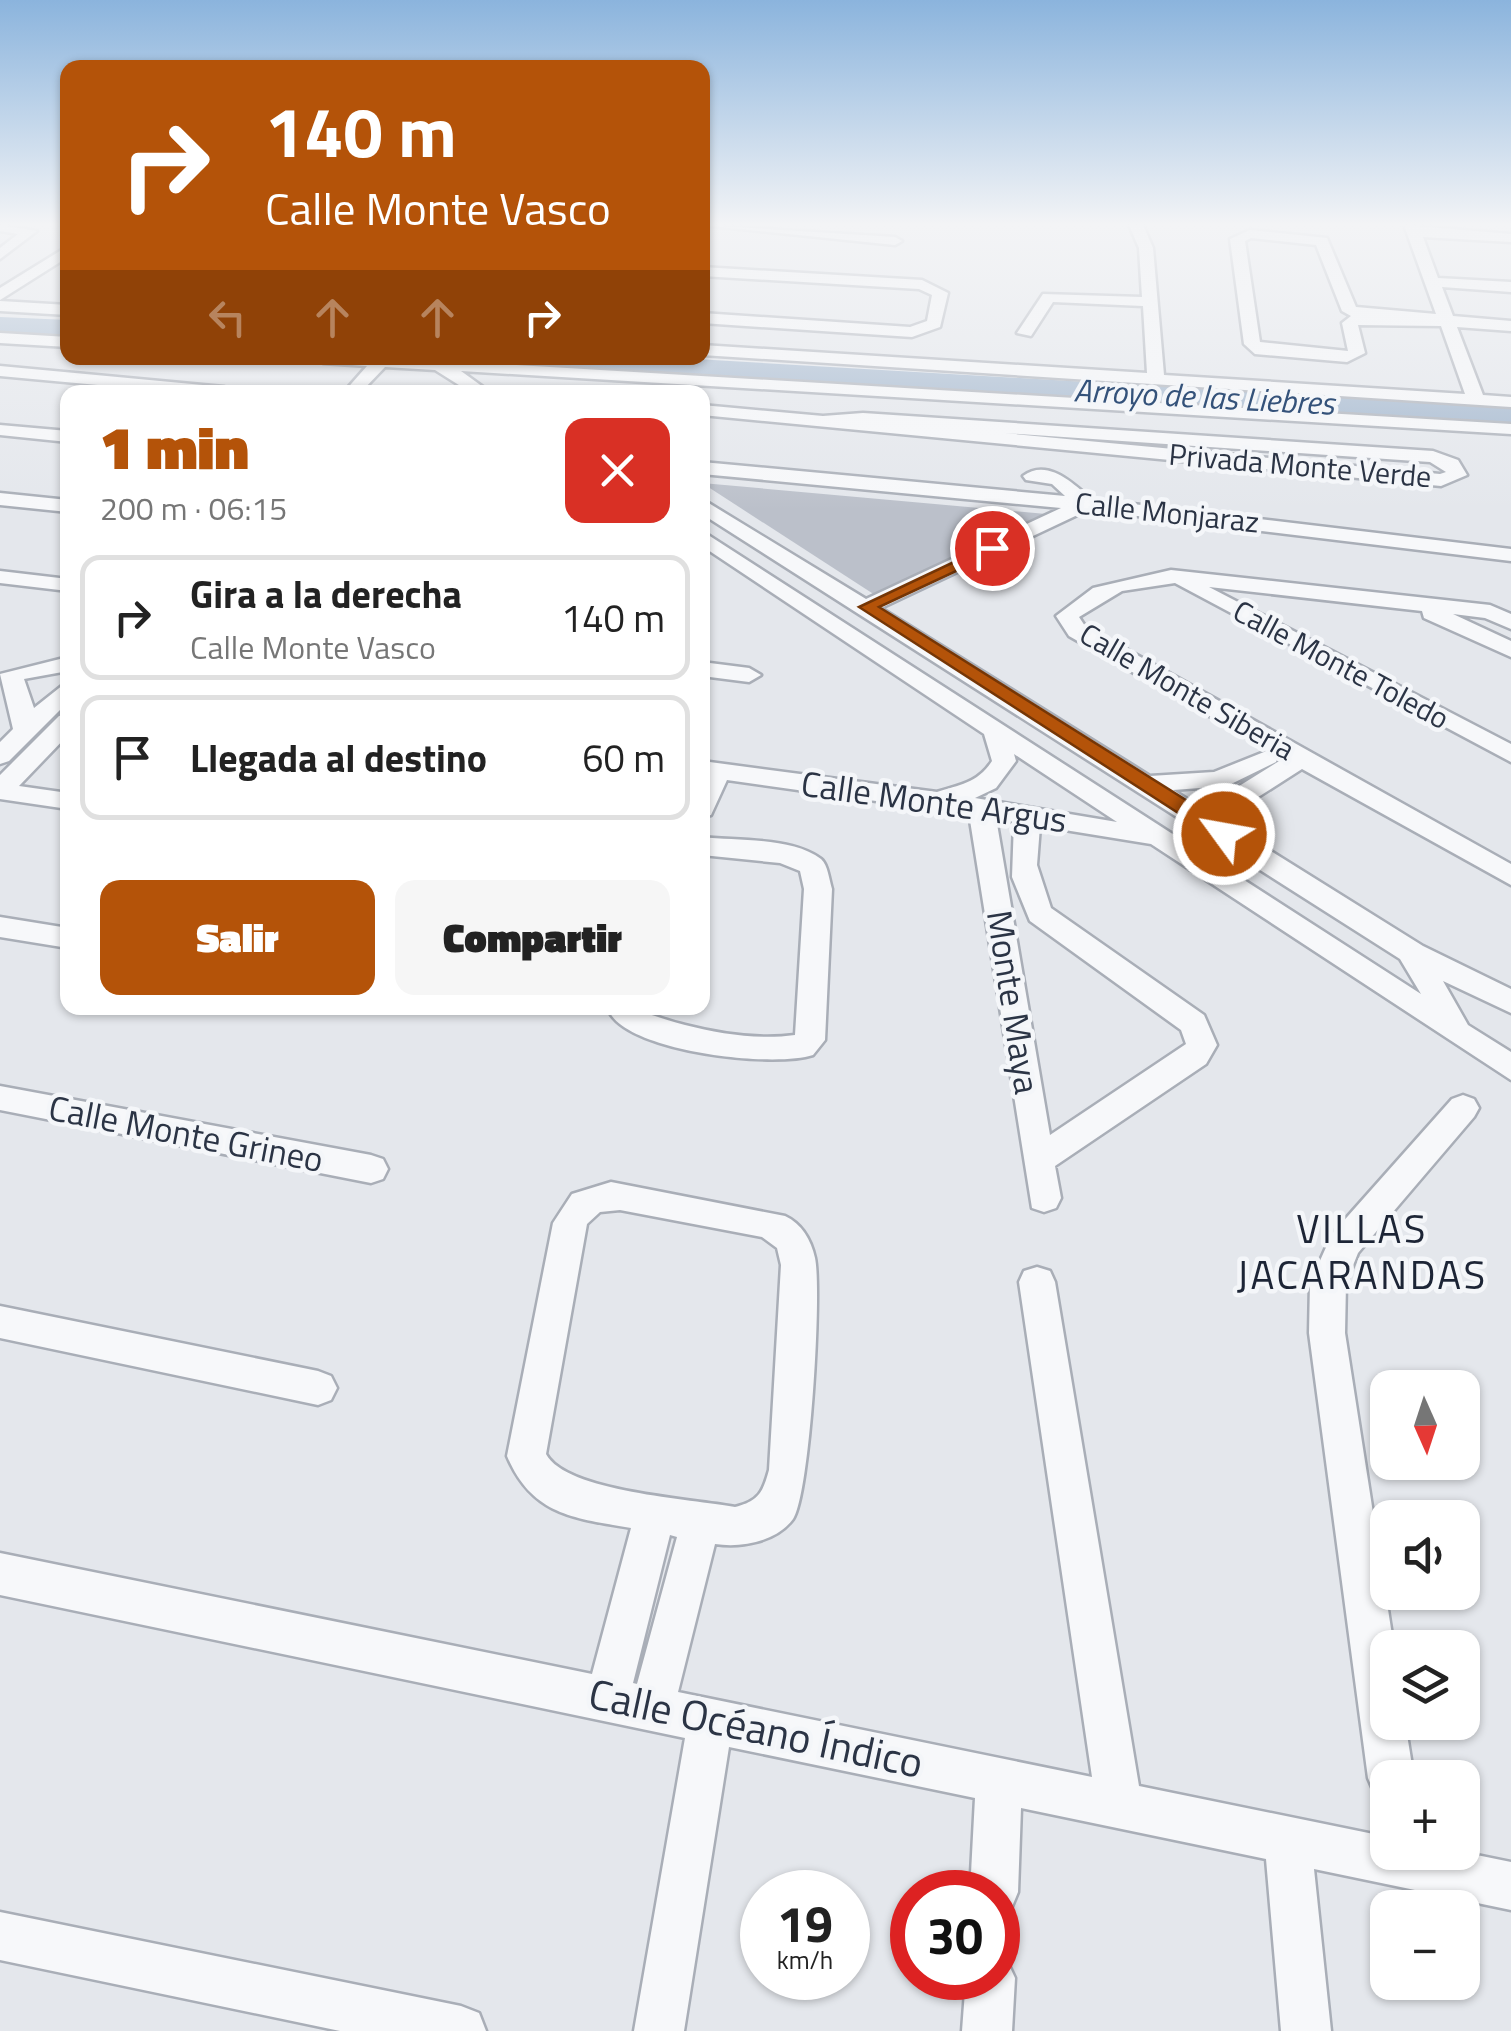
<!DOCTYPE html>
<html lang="es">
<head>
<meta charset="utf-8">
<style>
	body { margin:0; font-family:"Titillium Web",sans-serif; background:#f6f6f6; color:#222; height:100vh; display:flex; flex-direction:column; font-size:38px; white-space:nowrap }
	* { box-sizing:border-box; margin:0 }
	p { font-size:32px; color:#767676 }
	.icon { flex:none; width:55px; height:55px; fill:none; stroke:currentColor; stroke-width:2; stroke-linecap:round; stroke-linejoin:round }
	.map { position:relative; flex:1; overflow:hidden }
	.details { position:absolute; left:60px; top:385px; width:650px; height:630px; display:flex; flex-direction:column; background:#fff; border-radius:20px; box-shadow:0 2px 8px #0004 }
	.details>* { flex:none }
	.guide { position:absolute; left:60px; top:60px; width:650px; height:305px; border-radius:20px; box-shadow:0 2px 8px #0004; background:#b45309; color:#fff; overflow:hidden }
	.needle { width:65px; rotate:177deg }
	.buttons { position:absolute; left:1370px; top:1370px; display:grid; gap:20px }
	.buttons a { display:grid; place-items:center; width:110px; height:110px; border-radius:20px; background:#fff; box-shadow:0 2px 8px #0004; font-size:50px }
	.speed { position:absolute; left:740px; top:1870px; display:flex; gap:20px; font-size:50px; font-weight:700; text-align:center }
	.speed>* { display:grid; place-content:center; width:130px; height:130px; border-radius:50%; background:#fff; box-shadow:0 2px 8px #0004; line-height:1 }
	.speed small { font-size:25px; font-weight:400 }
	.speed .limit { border:15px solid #d22; background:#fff; color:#111 }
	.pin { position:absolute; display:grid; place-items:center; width:85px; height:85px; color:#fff; margin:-42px; border:5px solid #fff; border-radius:50%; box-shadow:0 2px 10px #0007 }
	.me { position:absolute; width:110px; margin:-55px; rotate:302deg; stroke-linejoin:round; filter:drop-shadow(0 0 8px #0008) }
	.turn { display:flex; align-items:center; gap:35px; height:210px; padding:0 40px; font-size:45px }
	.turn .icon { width:130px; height:130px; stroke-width:2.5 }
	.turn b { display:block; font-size:70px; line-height:85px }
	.lanes { display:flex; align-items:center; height:95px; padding:0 40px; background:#0003; justify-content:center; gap:50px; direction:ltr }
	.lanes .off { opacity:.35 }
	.round { display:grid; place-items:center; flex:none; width:105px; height:105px; border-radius:20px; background:#f6f6f6 }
	.headline { display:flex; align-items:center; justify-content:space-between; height:170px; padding:0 40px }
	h1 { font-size:60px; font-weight:800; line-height:75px; color:#b45309 }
	.primary-button { display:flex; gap:20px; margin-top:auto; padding:20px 40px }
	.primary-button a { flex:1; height:115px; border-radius:20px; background:#b45309; color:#fff; font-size:40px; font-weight:800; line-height:115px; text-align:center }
	.primary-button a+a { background:#f6f6f6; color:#222 }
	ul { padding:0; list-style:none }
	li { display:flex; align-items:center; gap:30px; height:125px; margin:0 20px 15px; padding:0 20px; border:5px solid #e0e0e0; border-radius:20px }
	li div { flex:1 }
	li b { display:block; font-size:38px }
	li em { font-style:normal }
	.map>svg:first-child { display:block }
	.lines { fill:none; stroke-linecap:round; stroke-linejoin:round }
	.river { fill:#9fb4cc; fill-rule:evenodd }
	.building { fill:#bbc0ca }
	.minor-casing { stroke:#a9aeb7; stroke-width:5 }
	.minor { fill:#f7f8fa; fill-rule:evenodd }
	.route { fill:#b45309; stroke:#753606; stroke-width:2.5 }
	.labels { text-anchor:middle; stroke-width:9; stroke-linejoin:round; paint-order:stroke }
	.far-street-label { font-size:30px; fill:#2b3445; stroke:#f4f6f9 }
	.far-water-label { font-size:32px; font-style:italic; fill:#34527a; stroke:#f4f6f9 }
	.street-label { font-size:35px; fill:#2b3445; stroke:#f4f6f9 }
	.quarter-label { font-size:40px; letter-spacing:2.5px; fill:#1d2536; stroke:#f4f6f9 }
	.near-street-label { font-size:42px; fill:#2b3445; stroke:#f4f6f9 }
</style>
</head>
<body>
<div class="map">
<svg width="1511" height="2031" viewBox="0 0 1511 2031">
	<rect width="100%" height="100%" fill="#e4e7ec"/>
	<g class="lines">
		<g class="river">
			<polygon points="0,317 68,320 68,337 0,333"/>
			<polygon points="523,358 679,358 1511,407 1511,425 538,367"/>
		</g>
	</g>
	<polygon class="building" points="702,483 1046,514 875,595"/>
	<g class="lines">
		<g class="minor-casing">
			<g id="minor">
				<polygon points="0,225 37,231 0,259 0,248 18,234 0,231"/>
				<polygon points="702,225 895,237 902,241 895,245"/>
				<path d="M1129,225H1143L1153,248L1164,375L1465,394L1441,326L1358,325L1365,353L1347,362L1255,354L1244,344L1230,239L1250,230L1327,238L1356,307L1436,314L1404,225L1511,234V242L1423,237L1438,278L1511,282V292L1442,287L1453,316L1511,321V331L1457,327L1483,395L1511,397V407L702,355V345L1147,373L1143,306L1053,302L1031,336L1017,333L1043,294L1142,297L1139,248ZM1251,238L1316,245L1342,311L1351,316L1342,323L1348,351L1260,342L1245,241Z"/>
				<polygon points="68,246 68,257 0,300 0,288"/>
				<polygon points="702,267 922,280 948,293 940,327 912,337 702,323 702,313 910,327 927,321 932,295 919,289 702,276"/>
				<polygon points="0,301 68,305 68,315 0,311"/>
				<polygon points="0,333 68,337 68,347 0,343"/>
				<polygon points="315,358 399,358 1511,424 1511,434 461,371 490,392 470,392 435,370 385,367 361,392 344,392 367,366 323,363"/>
				<polygon points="0,366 224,387 233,392 174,392 0,376"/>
				<path d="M702,405L823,416L863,413L1433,451L1458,460L1467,475L1441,486L702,415ZM1004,433L1430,462L1446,472L1440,474Z"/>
				<polygon points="0,425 68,431 68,442 0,435"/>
				<path d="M702,462L1065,496L1052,484L1026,480L1023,476C1047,458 1073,483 1091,499L1511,549V561L1088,510L881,608L1150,776L1214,772L1269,750L1069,636L1056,616L1093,588L1171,570L1490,605L1511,614V629L1485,618L1453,614L1511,641V657L1424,618L1422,611L1209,587L1511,744V762L1175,583L1122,591L1079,617L1085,626L1511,864V885L1302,769L1255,799L1239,831L1423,946L1511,989V1013L1443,981L1468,1025L1511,1052V1080L1151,844L1040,826L1037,865L1051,908L1204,1015L1217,1045L1206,1064L1055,1166L1061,1198L1056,1208L1044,1212L1032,1208L969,814L727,780L711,815L702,817V761L937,792C959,785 978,783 992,761L984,734L702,546V531L1421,994L1400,959L1224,847L1211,852L1202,849L1198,843L1205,835L702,514V499L866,599L1061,508L702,474ZM1014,754L1117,822L975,798L996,788L1016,761ZM1278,755L1284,758L1236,788L1219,819L1173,790L1227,786L1276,762ZM996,818L1014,822L1012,877L1030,921L1181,1030L1186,1044L1050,1135Z"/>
				<polygon points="0,493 68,500 68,512 0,505"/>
				<polygon points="0,571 68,579 68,591 0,583"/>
				<polygon points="68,657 68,671 24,679 34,708 68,681 68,702 9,761 0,764 0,742 13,729 0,674"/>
				<polygon points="702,662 749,668 761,675 749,682 702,676"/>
				<polygon points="68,714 68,735 19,786 68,793 68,809 0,799 0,775 59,716"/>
				<path d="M702,837C737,841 792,837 821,859C828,865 829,880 832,889L825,1040L813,1055C773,1068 632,1052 610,1013L609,1008C641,1008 656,1018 685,1025C720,1034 759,1040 795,1035L804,889L800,871L780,863L702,855Z"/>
				<polygon points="0,917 68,928 68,948 0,937"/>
				<polygon points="0,1086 371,1155 383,1159 388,1169 383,1179 371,1183 0,1110"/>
				<polygon points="1463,1095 1474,1099 1479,1108 1474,1117 1358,1253 1346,1283 1345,1333 1394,1648 1388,1648 1388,1722 1405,1722 1414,1778 1388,1778 1388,1799 1375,1794 1368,1778 1309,1333 1310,1283 1332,1234 1452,1099"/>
				<path d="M611,1182L785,1216C802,1224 811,1240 815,1258C822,1291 810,1495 793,1519C776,1542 741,1548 715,1544L678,1692L1092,1777L1019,1282L1024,1271L1037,1267L1050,1271L1055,1282L1139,1786L1388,1837V1852H1462L1511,1862V1910L1314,1869L1331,2031H1281L1266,1859L1021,1808L1018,1892L1011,1909L998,1914V1892H970L975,1798L729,1747L684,2031H634L685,1738L0,1595V1553L592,1674L631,1528C573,1518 532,1515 507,1456L553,1223L572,1194ZM620,1210L762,1237L777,1248L781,1265L769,1470C763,1492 759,1501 735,1507C692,1499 566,1492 546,1454L587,1224L600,1212ZM670,1535L677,1537L637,1684L633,1683Z"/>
				<polygon points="0,1306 318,1371 331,1376 337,1388 331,1400 318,1405 0,1338"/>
				<polygon points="0,1912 461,2006 479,2013 486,2031 340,2031 0,1960"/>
				<polygon points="998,1956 1007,1961 1015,1978 1012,2031 962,2031 966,1978 998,1978"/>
			</g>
		</g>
		<use href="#minor" class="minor"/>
	</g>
	<linearGradient id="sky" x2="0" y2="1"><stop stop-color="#8bb4dd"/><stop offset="0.44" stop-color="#f3f4f6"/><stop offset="1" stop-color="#f3f4f6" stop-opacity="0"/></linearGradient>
	<rect width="1511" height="510" fill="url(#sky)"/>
	<polygon class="route" points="992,544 1000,548 997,552 879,607 1232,829 1232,838 1217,838 859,607"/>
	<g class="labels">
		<g class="far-street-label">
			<text transform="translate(1300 466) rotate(5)" y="10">Privada Monte Verde</text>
			<text transform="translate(1167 513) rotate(6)" y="10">Calle Monjaraz</text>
			<text transform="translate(1341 665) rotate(28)" y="10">Calle Monte Toledo</text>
			<text transform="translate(1187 692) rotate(30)" y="10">Calle Monte Siberia</text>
		</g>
		<g class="far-water-label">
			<text transform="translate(1204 397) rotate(3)" y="11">Arroyo de las Liebres</text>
		</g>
		<g class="street-label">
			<text transform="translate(934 802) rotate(8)" y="12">Calle Monte Argus</text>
			<text transform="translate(1013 1002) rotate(81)" y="12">Monte Maya</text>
			<text transform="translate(186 1134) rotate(11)" y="12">Calle Monte Grineo</text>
		</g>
		<g class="quarter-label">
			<text x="1362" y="1243">VILLAS<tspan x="1362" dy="46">JACARANDAS</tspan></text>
		</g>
		<g class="near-street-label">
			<text transform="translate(756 1728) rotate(12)" y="15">Calle Océano Índico</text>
		</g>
	</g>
</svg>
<div class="buttons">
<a><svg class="needle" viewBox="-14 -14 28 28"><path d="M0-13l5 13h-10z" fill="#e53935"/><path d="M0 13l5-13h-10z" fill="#767676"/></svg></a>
<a><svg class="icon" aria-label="sound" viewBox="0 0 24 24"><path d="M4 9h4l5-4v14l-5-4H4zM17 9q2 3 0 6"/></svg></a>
<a><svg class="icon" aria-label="layers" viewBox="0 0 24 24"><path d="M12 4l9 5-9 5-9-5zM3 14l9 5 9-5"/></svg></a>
<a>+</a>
<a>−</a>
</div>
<div class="speed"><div>19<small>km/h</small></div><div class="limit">30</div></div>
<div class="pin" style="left:992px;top:548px;background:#d93025"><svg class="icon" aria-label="arrive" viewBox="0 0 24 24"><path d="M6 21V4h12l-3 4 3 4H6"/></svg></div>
<svg class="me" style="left:1224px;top:834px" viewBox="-20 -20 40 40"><circle r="17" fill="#b45309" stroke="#fff" stroke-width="3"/><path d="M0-11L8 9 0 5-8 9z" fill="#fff"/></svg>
<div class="guide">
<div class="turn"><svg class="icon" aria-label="right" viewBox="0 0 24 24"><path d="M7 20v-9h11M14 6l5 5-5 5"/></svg><div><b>140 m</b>Calle Monte Vasco</div></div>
<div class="lanes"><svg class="icon off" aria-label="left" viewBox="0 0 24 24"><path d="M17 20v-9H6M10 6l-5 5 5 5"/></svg><svg class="icon off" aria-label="ahead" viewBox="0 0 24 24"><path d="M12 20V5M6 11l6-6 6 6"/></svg><svg class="icon off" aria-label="ahead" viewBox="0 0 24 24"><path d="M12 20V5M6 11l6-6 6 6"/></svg><svg class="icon" aria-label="right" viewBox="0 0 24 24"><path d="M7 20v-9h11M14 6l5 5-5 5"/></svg></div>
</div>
<section class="details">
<div class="headline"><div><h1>1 min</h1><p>200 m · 06:15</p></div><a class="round" style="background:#d93025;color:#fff"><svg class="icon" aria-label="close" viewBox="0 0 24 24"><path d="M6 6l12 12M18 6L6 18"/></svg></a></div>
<ul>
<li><svg class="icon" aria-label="right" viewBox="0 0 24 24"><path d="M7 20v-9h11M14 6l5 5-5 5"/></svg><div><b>Gira a la derecha</b><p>Calle Monte Vasco</p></div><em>140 m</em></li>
<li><svg class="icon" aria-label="arrive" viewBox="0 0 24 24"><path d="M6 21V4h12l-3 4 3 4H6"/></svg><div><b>Llegada al destino</b></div><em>60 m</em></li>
</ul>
<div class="primary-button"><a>Salir</a><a>Compartir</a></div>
</section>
</div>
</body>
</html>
